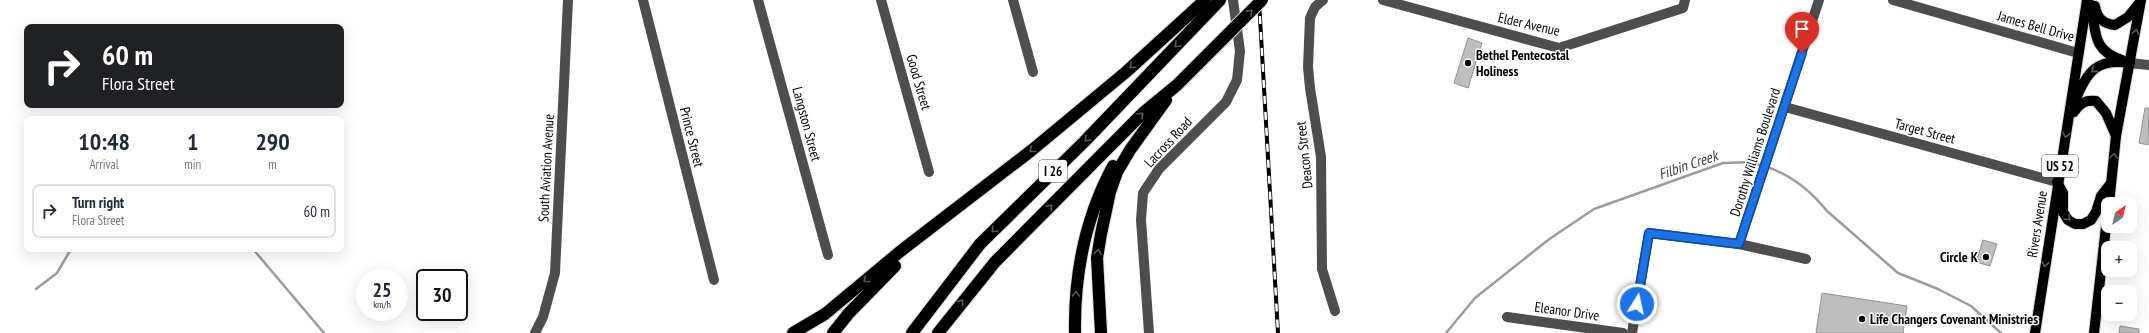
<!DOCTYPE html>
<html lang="en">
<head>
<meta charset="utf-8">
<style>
	body { margin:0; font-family:"PT Sans Narrow",sans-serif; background:#f2f2f3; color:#1f2937; height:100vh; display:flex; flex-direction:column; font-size:15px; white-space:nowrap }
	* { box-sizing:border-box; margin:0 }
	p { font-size:13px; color:#747a83 }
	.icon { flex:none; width:22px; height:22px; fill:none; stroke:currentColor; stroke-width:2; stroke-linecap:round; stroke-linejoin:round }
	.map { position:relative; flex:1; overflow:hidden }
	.panel { position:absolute; left:24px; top:116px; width:320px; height:136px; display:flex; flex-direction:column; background:#fff; border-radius:8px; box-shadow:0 4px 16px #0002 }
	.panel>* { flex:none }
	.guide { position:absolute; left:24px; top:24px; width:320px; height:84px; border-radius:8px; box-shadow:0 4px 16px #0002; background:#202124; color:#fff; overflow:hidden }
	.needle { width:26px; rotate:35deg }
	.tools { position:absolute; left:2101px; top:197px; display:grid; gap:8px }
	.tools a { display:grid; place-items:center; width:36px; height:36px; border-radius:8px; background:#fff; box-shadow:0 4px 16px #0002; font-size:20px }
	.speed { position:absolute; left:356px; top:269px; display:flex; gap:8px; font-size:20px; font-weight:700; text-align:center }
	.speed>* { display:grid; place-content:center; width:52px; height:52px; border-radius:50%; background:#fff; box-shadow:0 4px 16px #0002; line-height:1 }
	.speed small { font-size:10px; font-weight:400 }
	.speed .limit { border:2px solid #111; border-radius:6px; background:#fff; color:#111 }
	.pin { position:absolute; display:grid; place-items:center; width:34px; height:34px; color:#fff; margin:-41px -17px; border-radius:50% 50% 50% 0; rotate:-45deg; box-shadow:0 0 4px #0007 }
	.pin .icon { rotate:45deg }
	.me { position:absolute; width:44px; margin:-22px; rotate:10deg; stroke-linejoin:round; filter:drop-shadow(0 0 3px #0008) }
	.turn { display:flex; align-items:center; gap:14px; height:84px; padding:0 12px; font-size:18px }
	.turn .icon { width:52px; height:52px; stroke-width:2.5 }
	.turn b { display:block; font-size:28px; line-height:34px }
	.eta { display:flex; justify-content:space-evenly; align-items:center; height:68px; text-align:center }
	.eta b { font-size:24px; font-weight:600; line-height:28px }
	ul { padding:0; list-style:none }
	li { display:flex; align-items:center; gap:12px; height:54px; margin:0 8px 6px; padding:0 4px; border:2px solid #e0e1e3; border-radius:8px }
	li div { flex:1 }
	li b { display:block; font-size:15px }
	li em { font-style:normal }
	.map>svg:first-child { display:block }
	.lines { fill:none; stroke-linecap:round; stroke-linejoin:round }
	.stream { stroke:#9c9c9c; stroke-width:2.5 }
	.building { fill:#bebebe; stroke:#929292 }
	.major-casing { stroke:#dbdbdb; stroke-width:12 }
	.highway-casing { stroke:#dbdbdb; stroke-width:14 }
	.minor { stroke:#4e4e4e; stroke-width:10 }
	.major { stroke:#000; stroke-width:10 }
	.highway { stroke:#000; stroke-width:12 }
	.rail-casing { stroke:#000; stroke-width:4 }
	.rail { stroke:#fff; stroke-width:2.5; stroke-dasharray:8; stroke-linecap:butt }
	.highway-bridge-casing { stroke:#dbdbdb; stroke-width:14; stroke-linecap:butt }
	.highway-bridge { stroke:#000; stroke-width:12 }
	.oneway { stroke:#595959 }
	.route-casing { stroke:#114b97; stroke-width:10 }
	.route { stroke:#1a73e8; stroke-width:7 }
	.poi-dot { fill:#000; stroke:#fff; stroke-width:1.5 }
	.labels { text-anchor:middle; stroke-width:3; stroke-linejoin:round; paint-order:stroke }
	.shield { fill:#fff; stroke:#4c4c4c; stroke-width:1 }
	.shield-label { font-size:13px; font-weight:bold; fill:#000 }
	.street-label { font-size:14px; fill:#000; stroke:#fff }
	.poi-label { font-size:14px; font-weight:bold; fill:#000; stroke:#fff; text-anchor:start }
	.water-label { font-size:15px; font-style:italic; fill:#3d3d3d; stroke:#fff }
</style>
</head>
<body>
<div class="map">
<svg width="2149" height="333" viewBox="0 0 2149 333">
	<rect width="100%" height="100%" fill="#fff"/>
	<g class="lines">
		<g class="stream">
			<path d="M1767,167C1791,175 1811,191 1827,211L1898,273L1938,289L1971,306L2001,333"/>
			<polyline points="253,249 324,333"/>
			<polyline points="36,289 57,273 71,249"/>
			<polyline points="1446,333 1475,298 1548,240 1594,209 1723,163 1752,162 1762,166"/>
		</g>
	</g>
	<g class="building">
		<polygon points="1468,38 1482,43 1468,88 1454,83"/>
		<polygon points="2145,108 2149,108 2148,145 2139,143"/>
		<polygon points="1983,240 1997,244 1990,266 1976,262"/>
		<polygon points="1822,293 1907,306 1903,333 1816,333"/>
		<polygon points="2120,326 2139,329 2139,333 2119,333"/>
	</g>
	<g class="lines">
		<g class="major-casing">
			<g id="major">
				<path d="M2088,0C2099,25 2087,49 2122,60"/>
				<path d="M2095,6C2097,18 2103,24 2115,25L2128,17L2140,2"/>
				<path d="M2075,101C2087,71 2097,58 2130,63"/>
				<path d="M2074,112C2080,103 2085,100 2096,101L2106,113L2116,136"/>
				<polyline points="2057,182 2063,193 2063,212 2068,220 2075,224 2083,224 2091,220 2096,212 2101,196 2111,183"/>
				<polyline points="2109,204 2116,136 2141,0"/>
				<polyline points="2035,333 2087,0"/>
				<polyline points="2094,333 2108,209"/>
			</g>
		</g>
		<g class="highway-casing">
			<g id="highway">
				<polyline points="793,333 825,314 902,250 1032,150 1126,72 1205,0"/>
				<polyline points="833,333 849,313 895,266"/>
				<polyline points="912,333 980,244 1084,142 1220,0"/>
				<polyline points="938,333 995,262 1143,113 1177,85 1203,59"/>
				<path d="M1075,333C1074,273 1085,218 1113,166"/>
				<polyline points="1101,333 1097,258 1101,234 1110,192 1117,172 1130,150 1166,100"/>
			</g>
		</g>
		<g class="minor">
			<polyline points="643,0 714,280"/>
			<polyline points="758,0 828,255"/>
			<polyline points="881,0 929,172"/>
			<polyline points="1013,0 1033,72"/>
			<polyline points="1323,0 1315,7 1310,18 1308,67 1310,88 1321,157 1322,269 1335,311"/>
			<polyline points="1383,0 1559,48 1683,8 1685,0"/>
			<polyline points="1893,0 2078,53"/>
			<polyline points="2130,63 2149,65"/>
			<polyline points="1785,107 2057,182"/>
			<polyline points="1739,244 1819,0"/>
			<polyline points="1507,317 1623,333"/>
			<polyline points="535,333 543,317 555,273 568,0"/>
			<polyline points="1149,333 1141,220 1143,193 1159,169 1226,102 1237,80 1240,51 1233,0"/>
			<polyline points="1632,333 1649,233 1739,244 1806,259"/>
		</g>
		<use href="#major" class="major"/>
		<use href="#highway" class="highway"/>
		<g class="rail-casing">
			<polyline id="rail" points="1259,0 1278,333"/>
		</g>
		<use href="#rail" class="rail"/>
		<g class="highway-bridge-casing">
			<polyline id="highway-bridge" points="1203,59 1262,0"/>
		</g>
		<use href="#highway-bridge" class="highway-bridge"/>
	</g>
	<defs><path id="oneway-chevron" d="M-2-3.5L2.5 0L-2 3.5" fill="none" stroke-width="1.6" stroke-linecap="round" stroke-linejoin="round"/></defs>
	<g class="oneway">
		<use href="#oneway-chevron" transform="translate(1250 12) rotate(-45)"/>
		<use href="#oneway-chevron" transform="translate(2136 32) rotate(-81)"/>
		<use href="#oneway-chevron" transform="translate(1177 45) rotate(134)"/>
		<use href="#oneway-chevron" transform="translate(1132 66) rotate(138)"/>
		<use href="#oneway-chevron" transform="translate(2094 70) rotate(140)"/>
		<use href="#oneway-chevron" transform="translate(1141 115) rotate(-43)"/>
		<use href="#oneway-chevron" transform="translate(2066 135) rotate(100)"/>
		<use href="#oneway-chevron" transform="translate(1087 139) rotate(134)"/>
		<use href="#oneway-chevron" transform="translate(1032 150) rotate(141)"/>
		<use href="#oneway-chevron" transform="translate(2114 156) rotate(-83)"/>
		<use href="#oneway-chevron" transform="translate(1050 207) rotate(-46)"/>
		<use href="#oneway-chevron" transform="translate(2068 218) rotate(47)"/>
		<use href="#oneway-chevron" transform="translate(994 230) rotate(134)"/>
		<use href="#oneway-chevron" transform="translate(1098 252) rotate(-83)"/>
		<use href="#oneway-chevron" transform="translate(2045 264) rotate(99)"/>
		<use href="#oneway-chevron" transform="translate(866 280) rotate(141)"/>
		<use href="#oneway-chevron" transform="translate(1076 294) rotate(-88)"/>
		<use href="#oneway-chevron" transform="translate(961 302) rotate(-52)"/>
	</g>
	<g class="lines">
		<g class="route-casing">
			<polyline id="route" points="1637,304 1649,233 1739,244 1802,53"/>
		</g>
		<use href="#route" class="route"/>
	</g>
	<g class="poi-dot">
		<circle cx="1468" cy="63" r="4"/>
		<circle cx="1986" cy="257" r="4"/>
		<circle cx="1862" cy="319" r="4"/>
	</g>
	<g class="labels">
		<g class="shield">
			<rect x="2042" y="155" width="36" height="22" rx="3"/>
			<rect x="1039" y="160" width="28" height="22" rx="3"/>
		</g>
		<g class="shield-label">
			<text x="2060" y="171">US 52</text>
			<text x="1053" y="176">I 26</text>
		</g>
		<g class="street-label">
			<text transform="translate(1529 24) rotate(13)" y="5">Elder Avenue</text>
			<text transform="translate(2036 26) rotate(16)" y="5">James Bell Drive</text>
			<text transform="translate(919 82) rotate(74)" y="5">Good Street</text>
			<text transform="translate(807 124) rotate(75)" y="5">Langston Street</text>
			<text transform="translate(1925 131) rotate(15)" y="5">Target Street</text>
			<text transform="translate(692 137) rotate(76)" y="5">Prince Street</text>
			<text transform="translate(1168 142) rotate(-47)" y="5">Lacross Road</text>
			<text transform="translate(1755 152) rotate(-72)" y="5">Dorothy Williams Boulevard</text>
			<text transform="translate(1304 155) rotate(-96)" y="5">Deacon Street</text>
			<text transform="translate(546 168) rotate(-87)" y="5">South Aviation Avenue</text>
			<text transform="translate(2037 224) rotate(-81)" y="5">Rivers Avenue</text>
			<text transform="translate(1567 311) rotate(8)" y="5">Eleanor Drive</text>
		</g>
		<g class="poi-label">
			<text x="1476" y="60">Bethel Pentecostal<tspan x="1476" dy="16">Holiness</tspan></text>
			<text x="1978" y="262" text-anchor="end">Circle K</text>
			<text x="1870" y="324">Life Changers Covenant Ministries</text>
		</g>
		<g class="water-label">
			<text transform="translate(1688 165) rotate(-19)" y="5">Filbin Creek</text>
		</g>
	</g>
</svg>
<div class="tools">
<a><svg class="needle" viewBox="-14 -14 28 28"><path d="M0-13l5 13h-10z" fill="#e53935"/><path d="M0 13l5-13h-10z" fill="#747a83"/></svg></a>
<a>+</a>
<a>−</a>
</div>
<div class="speed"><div>25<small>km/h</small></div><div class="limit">30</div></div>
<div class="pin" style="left:1802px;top:53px;background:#d93025"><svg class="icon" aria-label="arrive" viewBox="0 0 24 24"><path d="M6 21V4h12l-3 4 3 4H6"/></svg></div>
<svg class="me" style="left:1637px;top:304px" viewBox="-20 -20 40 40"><circle r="17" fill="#1a73e8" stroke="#fff" stroke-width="3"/><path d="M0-11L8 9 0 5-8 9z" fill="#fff"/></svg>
<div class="guide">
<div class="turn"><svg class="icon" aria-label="right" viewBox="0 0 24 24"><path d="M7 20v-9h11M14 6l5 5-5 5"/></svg><div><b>60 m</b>Flora Street</div></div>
</div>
<section class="panel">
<div class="eta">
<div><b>10:48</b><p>Arrival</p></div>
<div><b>1</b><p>min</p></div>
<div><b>290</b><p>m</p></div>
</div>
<ul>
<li><svg class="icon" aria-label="right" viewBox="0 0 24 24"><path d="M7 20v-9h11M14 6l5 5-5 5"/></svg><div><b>Turn right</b><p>Flora Street</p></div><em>60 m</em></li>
</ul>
</section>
</div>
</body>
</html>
